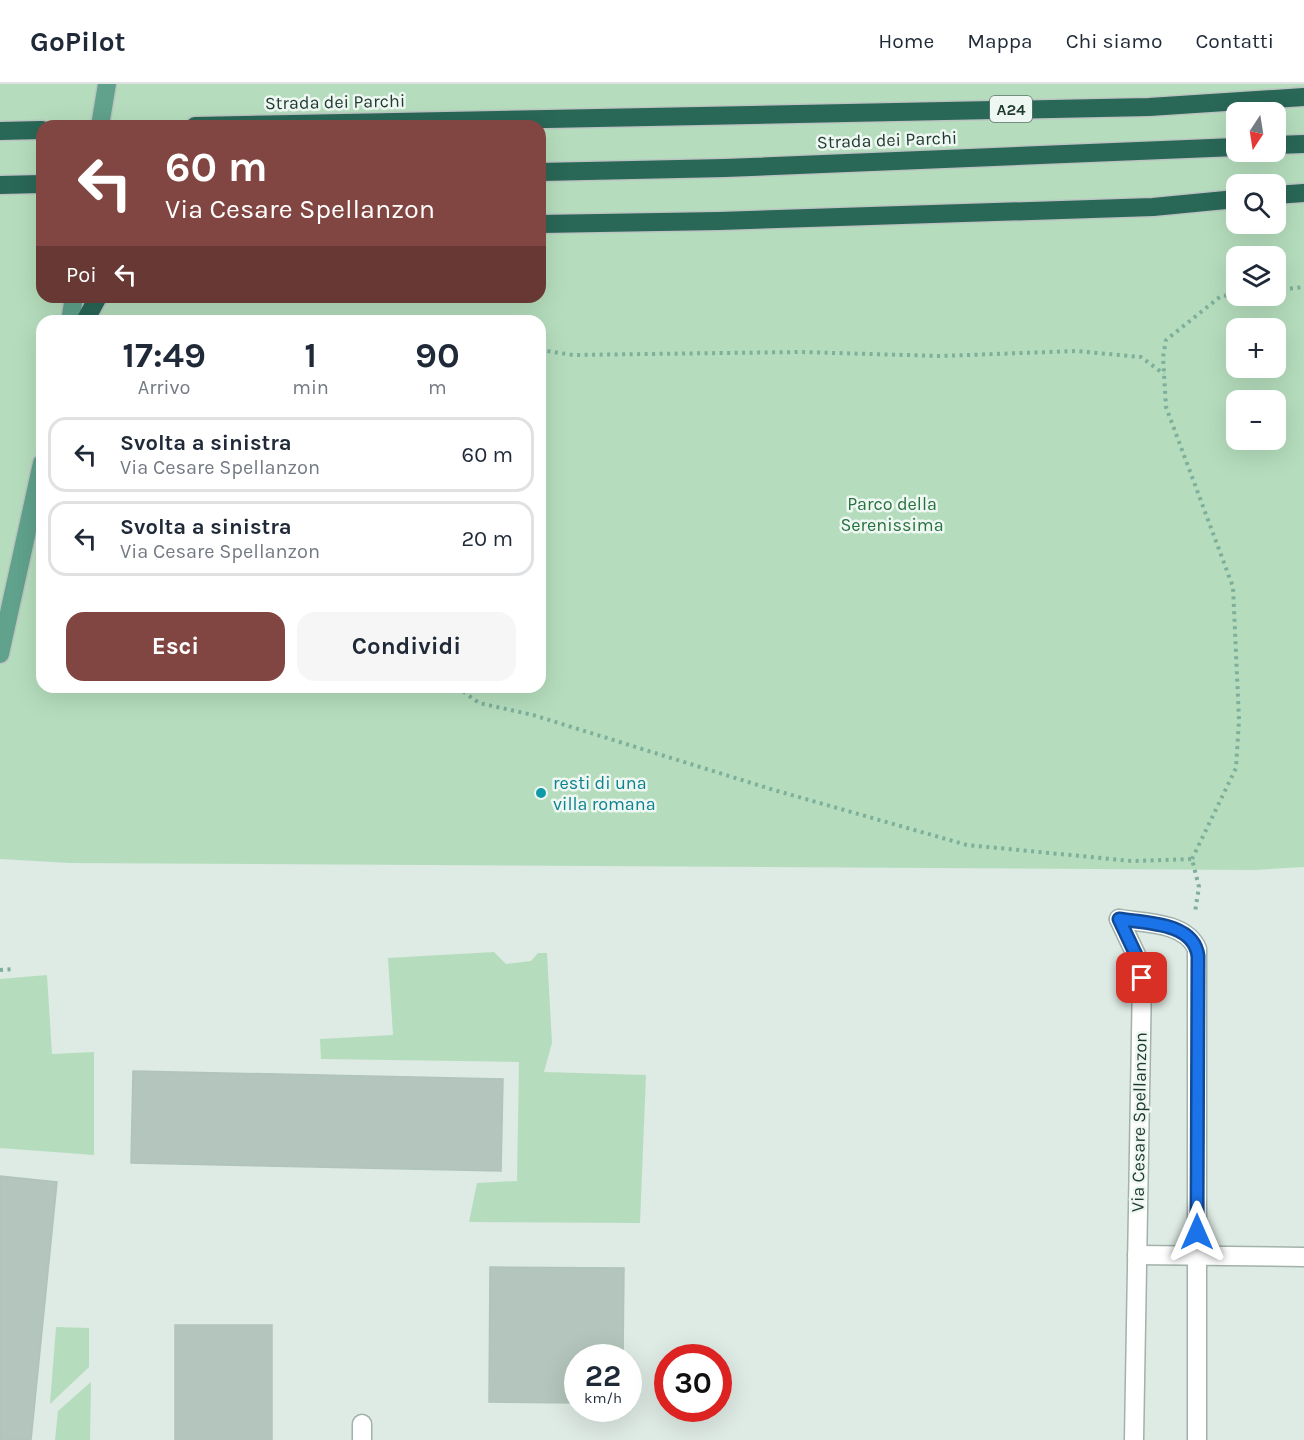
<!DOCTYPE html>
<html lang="it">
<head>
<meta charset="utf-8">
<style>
	body { margin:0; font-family:Karla,sans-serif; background:#f6f6f7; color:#1f2937; height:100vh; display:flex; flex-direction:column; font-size:22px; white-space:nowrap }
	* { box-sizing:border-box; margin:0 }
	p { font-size:20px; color:#747a83 }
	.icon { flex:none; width:33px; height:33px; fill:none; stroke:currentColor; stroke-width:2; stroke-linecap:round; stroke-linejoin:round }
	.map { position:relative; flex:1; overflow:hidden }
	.sheet { position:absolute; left:36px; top:231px; width:510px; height:378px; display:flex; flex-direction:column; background:#fff; border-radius:18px; box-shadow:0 6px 24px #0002 }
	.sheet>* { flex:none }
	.top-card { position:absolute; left:36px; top:36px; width:510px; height:183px; border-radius:18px; box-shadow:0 6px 24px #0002; background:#814641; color:#fff; overflow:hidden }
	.needle { width:39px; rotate:192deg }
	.tools { position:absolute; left:1226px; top:18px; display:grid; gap:12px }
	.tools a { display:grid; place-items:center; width:60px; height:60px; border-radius:12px; background:#fff; box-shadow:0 6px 24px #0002; font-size:30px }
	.speed { position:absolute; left:564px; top:1260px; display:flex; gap:12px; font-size:30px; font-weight:700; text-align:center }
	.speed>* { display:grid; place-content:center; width:78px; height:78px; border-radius:50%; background:#fff; box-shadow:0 6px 24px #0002; line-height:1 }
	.speed small { font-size:15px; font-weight:400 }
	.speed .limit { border:9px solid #d22; background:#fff; color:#111 }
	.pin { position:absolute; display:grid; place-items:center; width:51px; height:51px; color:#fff; margin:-26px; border-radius:12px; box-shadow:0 3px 9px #0006 }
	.me { position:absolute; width:66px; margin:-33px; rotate:0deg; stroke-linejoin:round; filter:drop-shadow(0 0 4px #0008) }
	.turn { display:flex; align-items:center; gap:21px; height:126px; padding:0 30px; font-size:27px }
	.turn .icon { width:78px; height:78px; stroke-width:2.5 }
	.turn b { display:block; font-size:42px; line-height:51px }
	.then { display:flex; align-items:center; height:57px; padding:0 30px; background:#0003; gap:12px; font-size:22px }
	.eta { display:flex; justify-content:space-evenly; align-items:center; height:102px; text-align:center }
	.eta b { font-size:36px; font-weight:700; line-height:42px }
	.cta { display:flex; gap:12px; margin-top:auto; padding:12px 30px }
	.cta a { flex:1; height:69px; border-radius:18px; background:#814641; color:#fff; font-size:24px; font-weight:700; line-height:69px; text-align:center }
	.cta a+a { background:#f6f6f7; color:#1f2937 }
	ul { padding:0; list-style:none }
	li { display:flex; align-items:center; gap:18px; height:75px; margin:0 12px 9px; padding:0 18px; border:3px solid #e0e1e3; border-radius:18px }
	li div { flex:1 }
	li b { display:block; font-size:22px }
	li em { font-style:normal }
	header { display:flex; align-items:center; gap:36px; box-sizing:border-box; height:84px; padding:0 30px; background:#fff; border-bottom:2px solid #e0e1e3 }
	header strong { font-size:28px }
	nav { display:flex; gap:33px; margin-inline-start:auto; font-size:21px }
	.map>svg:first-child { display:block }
	.green { fill:#b5ddbd; fill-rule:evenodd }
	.building { fill:#b3c5bc; stroke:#b0c4ba; stroke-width:1.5 }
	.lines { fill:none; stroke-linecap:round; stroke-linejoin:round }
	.minor-casing { stroke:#a1b2ab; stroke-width:21 }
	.major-casing { stroke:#bcc4c1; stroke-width:21 }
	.highway-casing { stroke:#bcc4c1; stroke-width:21 }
	.path { stroke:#7daf9b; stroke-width:4; stroke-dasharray:3 4.5; stroke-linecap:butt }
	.minor { stroke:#fff; stroke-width:18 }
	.major { stroke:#60a28c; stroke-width:18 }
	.highway { stroke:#296756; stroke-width:18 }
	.route-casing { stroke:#114b97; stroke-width:15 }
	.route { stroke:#1a73e8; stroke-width:10 }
	.culture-dot { fill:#0f9aa8; stroke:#eef7f2; stroke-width:2 }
	.labels { text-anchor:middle; stroke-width:5; stroke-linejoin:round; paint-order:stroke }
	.shield { fill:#eef7f2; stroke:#5d736b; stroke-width:1.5 }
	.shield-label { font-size:16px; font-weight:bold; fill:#1f3a31 }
	.street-label { font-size:18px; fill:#1f3a31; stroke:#eef7f2 }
	.park-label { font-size:18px; fill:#27723f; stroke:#eef7f2 }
	.culture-label { font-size:18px; fill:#0d838f; stroke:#eef7f2; text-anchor:start }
</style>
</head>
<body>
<header>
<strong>GoPilot</strong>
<nav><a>Home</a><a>Mappa</a><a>Chi siamo</a><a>Contatti</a></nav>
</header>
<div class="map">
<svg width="1304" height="1356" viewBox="0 0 1304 1356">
	<rect width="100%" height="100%" fill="#deeae4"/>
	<g class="green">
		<path d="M0,0H1304V783L1253,786L70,779L0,775ZM1236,28H1275V68H1236ZM42,42H540V213H42ZM1236,100H1275V140H1236ZM1236,172H1275V212H1236ZM42,237H540V603H42ZM1236,244H1275V284H1236ZM1236,316H1275V356H1236Z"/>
		<polygon points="494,868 506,880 531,877 538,869 547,869 552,959 544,988 646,991 640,1139 469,1138 477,1099 517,1097 519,978 321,975 320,955 393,951 388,874"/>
		<polygon points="47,891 52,970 94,968 94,1071 0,1064 0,895"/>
		<polygon points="56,1243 89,1244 89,1283 50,1320"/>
		<polygon points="91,1298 90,1356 55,1356 58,1327"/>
	</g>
	<g class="building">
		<polygon points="133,987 503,995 501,1087 131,1079"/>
		<polygon points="0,1092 57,1098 31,1356 0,1356"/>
		<polygon points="490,1183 624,1184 623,1274 578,1274 578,1319 489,1318"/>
		<rect x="175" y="1241" width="97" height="115"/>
	</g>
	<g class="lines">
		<g class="minor-casing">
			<g id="minor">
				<path d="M1119,835C1144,839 1186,838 1197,865V1356"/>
				<polyline points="1119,835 1137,873 1142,894 1134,1356"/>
				<polyline points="1137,1171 1304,1173"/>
				<polyline points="362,1356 362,1340"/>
			</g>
		</g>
		<g class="major-casing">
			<g id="major">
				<polyline points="100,42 107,0"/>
				<polyline points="70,237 74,213"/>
				<polyline points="0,570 42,379"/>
			</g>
		</g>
		<g class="highway-casing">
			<g id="highway">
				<polyline points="195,42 1149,23 1304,13"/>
				<polyline points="0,47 42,46"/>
				<polyline points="1275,61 1304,60"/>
				<polyline points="540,88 725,84 1236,63"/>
				<polyline points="0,101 42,100"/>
				<polyline points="1275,111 1304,109"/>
				<polyline points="540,140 719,137 1153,123 1236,115"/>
				<polyline points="85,237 98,213"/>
			</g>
		</g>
		<g class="path">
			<polyline points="1275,206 1304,203"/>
			<polyline points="540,266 573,271 800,268 941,272 1076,267 1141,273 1164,290"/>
			<polyline points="457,603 479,619 533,631 774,706 967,761 1132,777 1192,775 1199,803 1195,828"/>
			<polyline points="1192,775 1236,684 1239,636 1233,503 1166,323 1163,273 1166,256 1221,212 1236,211"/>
			<polyline points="0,886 14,885"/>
		</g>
		<use href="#minor" class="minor"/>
		<use href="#major" class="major"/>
		<use href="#highway" class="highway"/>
	</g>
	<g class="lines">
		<g class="route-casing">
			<path id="route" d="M1142,894L1137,873L1119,835C1145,839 1194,838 1198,872L1197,1148"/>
		</g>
		<use href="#route" class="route"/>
	</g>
	<circle class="culture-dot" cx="541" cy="709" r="6"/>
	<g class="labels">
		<rect class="shield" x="990" y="12" width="42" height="26" rx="4.5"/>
		<g class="shield-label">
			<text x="1011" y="31">A24</text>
		</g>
		<g class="street-label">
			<text transform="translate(335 18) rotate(-1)" y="6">Strada dei Parchi</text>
			<text transform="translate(887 56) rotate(-2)" y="6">Strada dei Parchi</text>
			<text transform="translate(1139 1038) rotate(-89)" y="6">Via Cesare Spellanzon</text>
		</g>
		<g class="park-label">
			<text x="892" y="426">Parco della<tspan x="892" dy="21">Serenissima</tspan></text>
		</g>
		<g class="culture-label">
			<text x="553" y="705">resti di una<tspan x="553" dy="21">villa romana</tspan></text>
		</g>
	</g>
</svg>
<div class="tools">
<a><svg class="needle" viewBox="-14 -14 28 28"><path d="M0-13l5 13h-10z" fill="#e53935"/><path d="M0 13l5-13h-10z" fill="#747a83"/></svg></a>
<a><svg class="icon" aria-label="search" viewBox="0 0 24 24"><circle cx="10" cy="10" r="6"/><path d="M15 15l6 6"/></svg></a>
<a><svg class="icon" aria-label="layers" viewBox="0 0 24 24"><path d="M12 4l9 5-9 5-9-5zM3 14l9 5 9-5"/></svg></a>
<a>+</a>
<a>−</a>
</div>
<div class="speed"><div>22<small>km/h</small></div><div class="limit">30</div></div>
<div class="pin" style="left:1142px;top:894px;background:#d93025"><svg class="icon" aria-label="arrive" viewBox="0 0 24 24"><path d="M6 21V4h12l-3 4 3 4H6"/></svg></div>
<svg class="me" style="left:1197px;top:1148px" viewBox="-20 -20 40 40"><path d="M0-17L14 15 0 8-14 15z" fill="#1a73e8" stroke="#fff" stroke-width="4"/></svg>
<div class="top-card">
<div class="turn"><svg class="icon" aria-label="left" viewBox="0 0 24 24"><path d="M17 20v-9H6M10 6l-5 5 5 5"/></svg><div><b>60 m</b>Via Cesare Spellanzon</div></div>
<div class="then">Poi<svg class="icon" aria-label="left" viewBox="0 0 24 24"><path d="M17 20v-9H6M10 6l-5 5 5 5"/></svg></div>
</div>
<section class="sheet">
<div class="eta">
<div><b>17:49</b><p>Arrivo</p></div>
<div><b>1</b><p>min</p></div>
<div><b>90</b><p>m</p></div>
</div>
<ul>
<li><svg class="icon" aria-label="left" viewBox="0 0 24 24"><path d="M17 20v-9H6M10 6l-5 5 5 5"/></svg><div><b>Svolta a sinistra</b><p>Via Cesare Spellanzon</p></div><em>60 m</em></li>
<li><svg class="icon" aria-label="left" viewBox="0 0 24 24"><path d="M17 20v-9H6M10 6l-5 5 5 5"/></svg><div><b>Svolta a sinistra</b><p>Via Cesare Spellanzon</p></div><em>20 m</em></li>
</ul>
<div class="cta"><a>Esci</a><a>Condividi</a></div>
</section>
</div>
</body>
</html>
